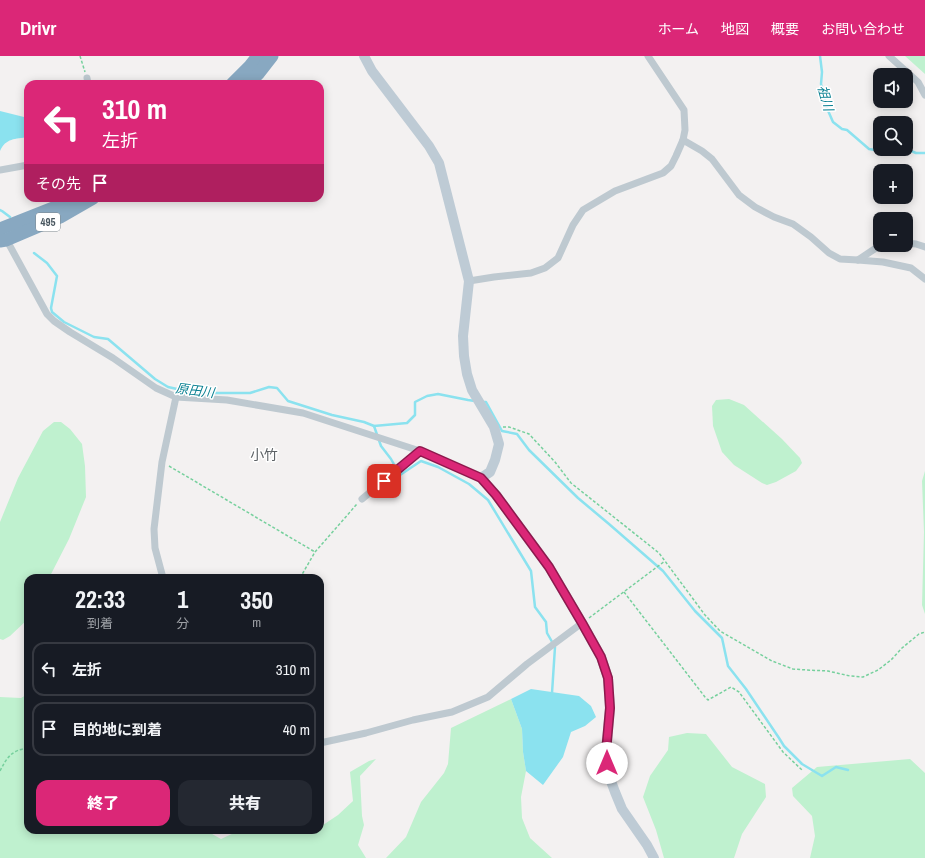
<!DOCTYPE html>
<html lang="ja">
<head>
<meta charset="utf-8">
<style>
	body { margin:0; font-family:"Archivo Narrow","Noto Sans JP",sans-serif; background:#242831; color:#f1f3f6; height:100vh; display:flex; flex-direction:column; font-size:15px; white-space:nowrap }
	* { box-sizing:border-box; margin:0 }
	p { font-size:13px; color:#9ea1a6 }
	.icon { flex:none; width:22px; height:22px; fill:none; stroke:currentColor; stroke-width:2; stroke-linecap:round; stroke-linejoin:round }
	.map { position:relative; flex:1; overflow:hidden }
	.panel { position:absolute; left:24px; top:518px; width:300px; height:260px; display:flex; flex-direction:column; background:#171b24; border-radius:12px; box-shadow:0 2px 10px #0003 }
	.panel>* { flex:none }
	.hud { position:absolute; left:24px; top:24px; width:300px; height:122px; border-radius:12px; box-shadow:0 2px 10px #0003; background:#db2777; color:#fff; overflow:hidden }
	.tools { position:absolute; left:873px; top:12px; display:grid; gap:8px }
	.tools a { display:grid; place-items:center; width:40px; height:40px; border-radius:8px; background:#171b24; box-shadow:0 2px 10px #0003; font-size:20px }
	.pin { position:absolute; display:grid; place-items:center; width:34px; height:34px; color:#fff; margin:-17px; border-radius:8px; box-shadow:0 2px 6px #0006 }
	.me { position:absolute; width:44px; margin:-22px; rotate:0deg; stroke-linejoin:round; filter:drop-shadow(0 0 3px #0008) }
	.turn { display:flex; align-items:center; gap:14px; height:84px; padding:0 12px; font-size:18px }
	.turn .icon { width:52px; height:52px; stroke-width:2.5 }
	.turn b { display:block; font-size:28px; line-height:34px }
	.then { display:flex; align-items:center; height:38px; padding:0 12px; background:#0003; gap:8px; font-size:15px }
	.eta { display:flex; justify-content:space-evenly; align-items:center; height:68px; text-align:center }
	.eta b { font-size:24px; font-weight:800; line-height:28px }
	.button { display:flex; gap:8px; margin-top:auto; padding:8px 12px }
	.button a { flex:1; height:46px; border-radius:12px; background:#db2777; color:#fff; font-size:16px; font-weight:800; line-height:46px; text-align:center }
	.button a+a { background:#242831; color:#f1f3f6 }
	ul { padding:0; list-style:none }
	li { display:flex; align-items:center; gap:12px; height:54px; margin:0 8px 6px; padding:0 4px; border:2px solid #363941; border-radius:12px }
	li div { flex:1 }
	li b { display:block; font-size:15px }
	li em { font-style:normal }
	header { display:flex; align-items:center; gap:24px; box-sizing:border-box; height:56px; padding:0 20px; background:#db2777; color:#fff }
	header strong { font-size:19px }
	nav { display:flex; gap:22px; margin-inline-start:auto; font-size:14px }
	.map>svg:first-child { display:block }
	.green { fill:#bff1cf }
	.water { fill:#8be2ef }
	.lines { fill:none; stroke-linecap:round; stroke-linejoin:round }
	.stream { stroke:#8be2ef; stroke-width:2.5 }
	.path { stroke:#76d09d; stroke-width:1.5; stroke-dasharray:3 2; stroke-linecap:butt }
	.street { stroke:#bec9d0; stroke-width:7 }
	.secondary { stroke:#becbd5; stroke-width:10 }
	.highway { stroke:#88a8c1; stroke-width:13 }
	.route-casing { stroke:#8e194d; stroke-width:10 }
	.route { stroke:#db2777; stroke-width:7 }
	.labels { text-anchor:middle; stroke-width:3; stroke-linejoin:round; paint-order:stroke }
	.shield { fill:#fff; stroke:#7f898f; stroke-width:1 }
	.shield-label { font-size:11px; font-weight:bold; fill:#48565f }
	.water-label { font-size:13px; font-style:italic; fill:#0a8092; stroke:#fff }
	.quarter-label { font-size:14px; fill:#5d6266; stroke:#fff }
</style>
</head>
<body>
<header>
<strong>Drivr</strong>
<nav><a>ホーム</a><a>地図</a><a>概要</a><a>お問い合わせ</a></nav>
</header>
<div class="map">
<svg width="925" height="802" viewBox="0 0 925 802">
	<rect width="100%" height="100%" fill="#f3f1f1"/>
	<g class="green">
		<polygon points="905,0 925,0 925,18"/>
		<polygon points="729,343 744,349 782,383 800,402 802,407 796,415 776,426 767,429 762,427 734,409 722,396 713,370 712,350 716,344"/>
		<polygon points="54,366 61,366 70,373 82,388 85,410 86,441 69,483 49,522 28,522 28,563 10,580 3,584 0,583 0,466 18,422 43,375"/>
		<polygon points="925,415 925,558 922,549 924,476 922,425"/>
		<polygon points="28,638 28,774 205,774 221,783 236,776 239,774 288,774 299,778 314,774 320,774 320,771 338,759 353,745 350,716 369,705 376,703 360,720 362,760 364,769 358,789 366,802 0,802 0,641 21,642"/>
		<polygon points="511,643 522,673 523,696 526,715 521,741 522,762 530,782 552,802 386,802 406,781 421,746 444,717 448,708 451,672"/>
		<polygon points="687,677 706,678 732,711 765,728 766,741 742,778 734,802 664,802 656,774 643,741 650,720 668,694 669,681"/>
		<polygon points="910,703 925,717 925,802 810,802 815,780 812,760 793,740 792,732 817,711"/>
	</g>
	<g class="water">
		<path d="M0,55L28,62V81C15,83 6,82 0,95Z"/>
		<polygon points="531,633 579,640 591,650 596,661 585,670 571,676 563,701 543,729 526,715 523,696 522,673 511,643"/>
	</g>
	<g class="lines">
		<g class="stream">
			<polyline points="820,0 822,16 821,28 826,50 833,66 842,73 847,74 869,93 875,94 890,93"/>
			<polyline points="906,93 916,97 925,97"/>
			<polyline points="0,154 2,155 10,161"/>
			<polyline points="34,197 47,207 57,220 51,252 52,256 64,266 94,281 108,283 155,323 168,331 195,337 250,337 269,331 277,332 288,345 332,359 364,366 374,370 407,367 415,359 415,346 427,340 438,338 468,344 475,345"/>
			<polyline points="482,346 486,346 502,375 517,378 529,394 578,442 609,468 663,515 695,555 722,582 728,610 746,633 779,682 784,690 802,708 822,720 836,711 848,714"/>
			<polyline points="374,370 381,390 391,403 400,419 421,405 438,411 469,428 488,444 531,515 535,551 546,566 547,577 555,591 552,637"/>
		</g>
		<g class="path">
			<polyline points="80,0 85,16"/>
			<polyline points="503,371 509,371 529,378 555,406 571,427 659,497 705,559 720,575 772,605 793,613 807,614 828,615 850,620 863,621 878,614 891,604 902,592 919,578 925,576"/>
			<polyline points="169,410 315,496"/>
			<polyline points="300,522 315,496 357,448"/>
			<polyline points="624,536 705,641 708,644 731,631 739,636 783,696 802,714"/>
			<polyline points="589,562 665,505"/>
			<path d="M0,715C7,701 12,694 28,692"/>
		</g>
		<g class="street">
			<polyline points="889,0 918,26 925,39"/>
			<polyline points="87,22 88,28"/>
			<polyline points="683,84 702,95 712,103 739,139 755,151 774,161 793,168 811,181 829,197 840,203 858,204 883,206 911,212 925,223"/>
			<polyline points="0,114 28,109"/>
			<polyline points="5,181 47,258 54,265 70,276 113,302 156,332 176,341 227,344 303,357 420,395 481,422"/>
			<polyline points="906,187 916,188 925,191"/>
			<polyline points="858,204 876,192 884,189"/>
			<polyline points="469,225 494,221 531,217 545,212 558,202 573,169 583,154 615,135 663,117 671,110 676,100 683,84 685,74 684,54 648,0"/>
			<polyline points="362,443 420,395"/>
			<polyline points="163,522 155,492 154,473 162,406 176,341"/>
			<polyline points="320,687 366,677 413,664 452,656 488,641 527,608 582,567"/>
		</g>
		<polyline class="secondary" points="364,0 372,15 429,90 439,107 469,225 463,280 464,300 467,318 472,334 494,371 499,388 495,404 490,416 481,422 496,439 549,511 582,567 601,601 608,622 610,652 606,696 608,717 615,736 622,753 647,789 654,802"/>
		<g class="highway">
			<polyline points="232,28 250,10 258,0"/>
			<polyline points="248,28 258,18 272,0"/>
			<polyline points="0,173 58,150 73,142"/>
			<polyline points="0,185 6,184 60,161 93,142"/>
		</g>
	</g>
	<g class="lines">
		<g class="route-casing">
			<polyline id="route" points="384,425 420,395 481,422 496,439 549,511 582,567 601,601 608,622 610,652 606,696 607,707"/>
		</g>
		<use href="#route" class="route"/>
	</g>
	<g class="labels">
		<rect class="shield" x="36" y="157" width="24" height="18" rx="3"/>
		<g class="shield-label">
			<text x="48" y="170">495</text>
		</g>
		<g class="water-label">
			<text transform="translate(826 42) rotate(75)" y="5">祖川</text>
			<text transform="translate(195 334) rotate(7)" y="5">原田川</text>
		</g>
		<g class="quarter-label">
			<text x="264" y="404">小竹</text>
		</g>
	</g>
</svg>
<div class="tools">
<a><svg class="icon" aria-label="sound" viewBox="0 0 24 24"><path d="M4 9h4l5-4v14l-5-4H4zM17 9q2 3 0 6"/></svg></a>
<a><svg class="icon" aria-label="search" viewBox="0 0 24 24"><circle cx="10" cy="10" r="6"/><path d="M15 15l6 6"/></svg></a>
<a>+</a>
<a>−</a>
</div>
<div class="pin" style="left:384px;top:425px;background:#d93025"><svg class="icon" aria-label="arrive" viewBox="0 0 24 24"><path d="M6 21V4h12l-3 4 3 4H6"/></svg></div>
<svg class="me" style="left:607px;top:707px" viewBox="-20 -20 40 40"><circle r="19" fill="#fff"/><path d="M0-13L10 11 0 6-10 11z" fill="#db2777"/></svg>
<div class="hud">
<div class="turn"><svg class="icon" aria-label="left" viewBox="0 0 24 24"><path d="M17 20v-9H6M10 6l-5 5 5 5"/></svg><div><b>310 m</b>左折</div></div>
<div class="then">その先<svg class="icon" aria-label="arrive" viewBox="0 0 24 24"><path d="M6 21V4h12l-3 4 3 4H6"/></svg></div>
</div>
<section class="panel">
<div class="eta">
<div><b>22:33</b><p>到着</p></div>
<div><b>1</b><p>分</p></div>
<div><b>350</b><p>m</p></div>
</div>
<ul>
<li><svg class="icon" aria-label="left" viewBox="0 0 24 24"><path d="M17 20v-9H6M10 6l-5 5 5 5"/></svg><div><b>左折</b></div><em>310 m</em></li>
<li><svg class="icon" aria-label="arrive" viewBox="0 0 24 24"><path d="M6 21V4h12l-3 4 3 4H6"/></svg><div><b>目的地に到着</b></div><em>40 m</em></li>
</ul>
<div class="button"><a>終了</a><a>共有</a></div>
</section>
</div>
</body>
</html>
